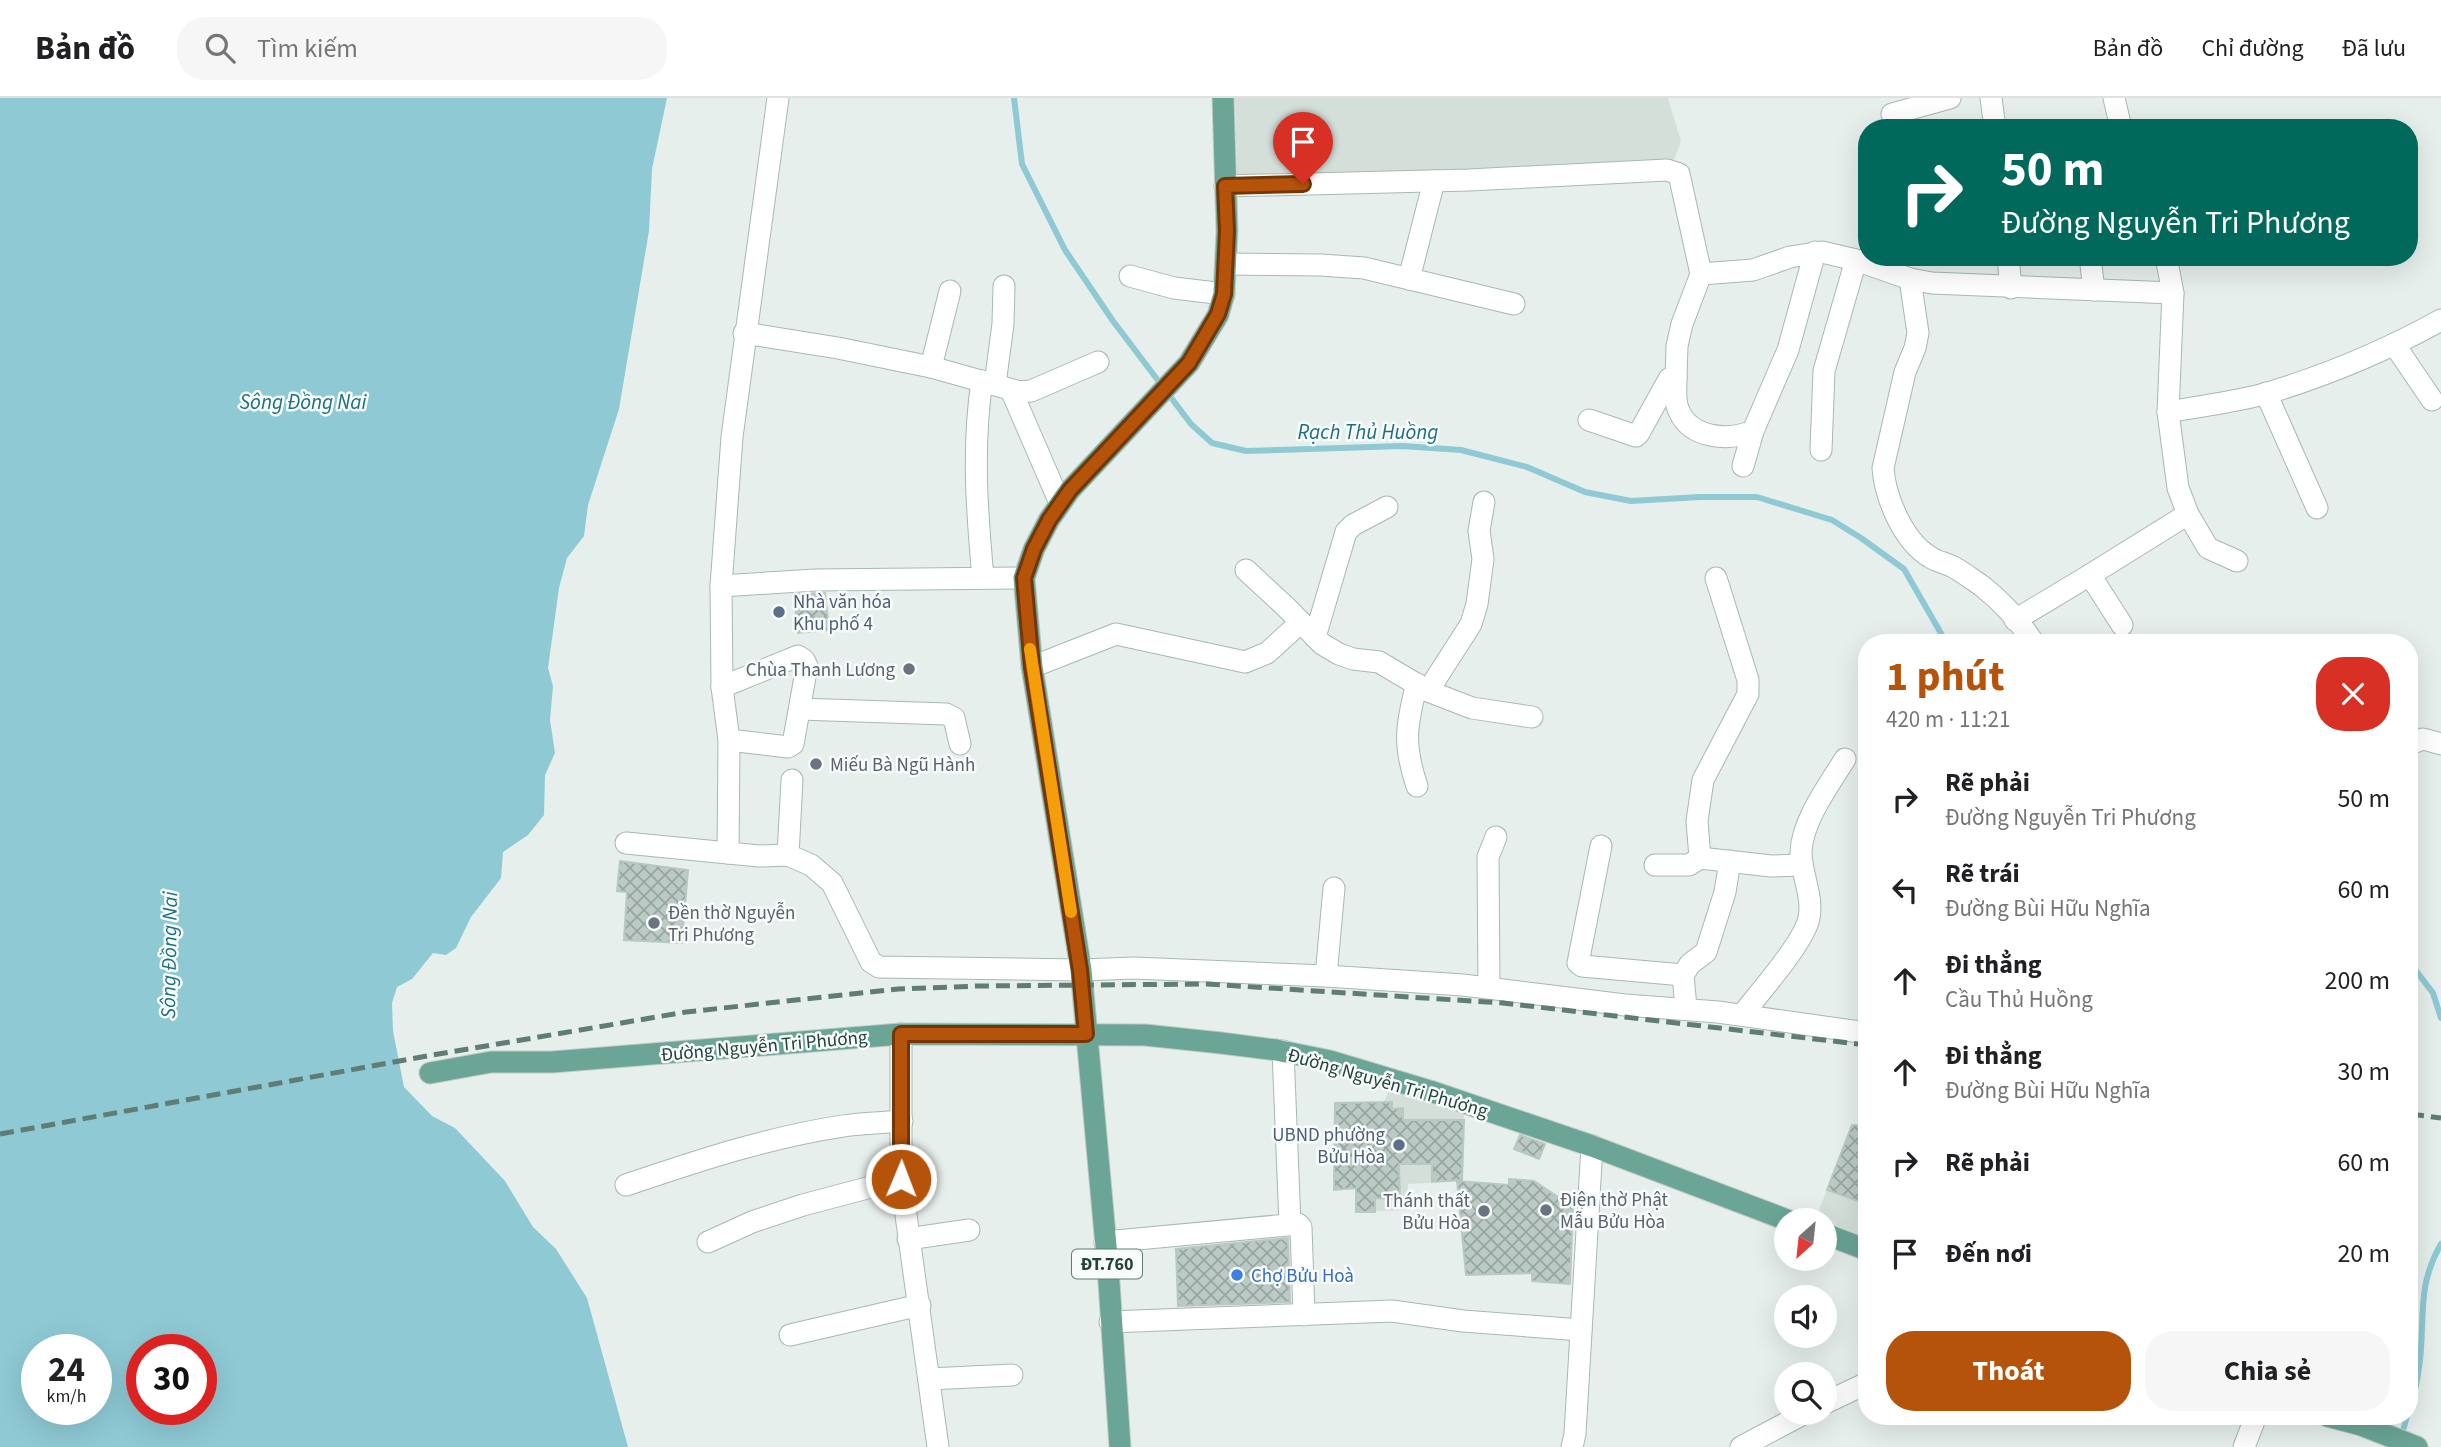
<!DOCTYPE html>
<html lang="vi">
<head>
<meta charset="utf-8">
<style>
	body { margin:0; font-family:"Source Sans 3",sans-serif; background:#f6f6f6; color:#202124; height:100vh; display:flex; flex-direction:column; font-size:26px; white-space:nowrap }
	* { box-sizing:border-box; margin:0 }
	p { font-size:23px; color:#757577 }
	.icon { flex:none; width:38px; height:38px; fill:none; stroke:currentColor; stroke-width:2; stroke-linecap:round; stroke-linejoin:round }
	.map { position:relative; flex:1; overflow:hidden }
	.panel { position:absolute; left:1858px; top:536px; width:560px; height:791px; display:flex; flex-direction:column; background:#fff; border-radius:28px; box-shadow:0 7px 28px #0002 }
	.panel>* { flex:none }
	.banner { position:absolute; left:1858px; top:21px; width:560px; height:147px; border-radius:28px; box-shadow:0 7px 28px #0002; background:#00695c; color:#fff; overflow:hidden }
	.needle { width:46px; rotate:207deg }
	.tools { position:absolute; left:1774px; top:1110px; display:grid; gap:14px }
	.tools a { display:grid; place-items:center; width:63px; height:63px; border-radius:50%; background:#fff; box-shadow:0 7px 28px #0002; font-size:35px }
	.speed { position:absolute; left:21px; top:1236px; display:flex; gap:14px; font-size:35px; font-weight:700; text-align:center }
	.speed>* { display:grid; place-content:center; width:91px; height:91px; border-radius:50%; background:#fff; box-shadow:0 7px 28px #0002; line-height:1 }
	.speed small { font-size:18px; font-weight:400 }
	.speed .limit { border:10px solid #d22; background:#fff; color:#111 }
	.pin { position:absolute; display:grid; place-items:center; width:60px; height:60px; color:#fff; margin:-72px -30px; border-radius:50% 50% 50% 0; rotate:-45deg; box-shadow:0 0 7px #0007 }
	.pin .icon { rotate:45deg }
	.me { position:absolute; width:77px; margin:-38px; rotate:1deg; stroke-linejoin:round; filter:drop-shadow(0 0 5px #0008) }
	.turn { display:flex; align-items:center; gap:24px; height:147px; padding:0 28px; font-size:32px }
	.turn .icon { width:91px; height:91px; stroke-width:2.5 }
	.turn b { display:block; font-size:49px; line-height:60px }
	.round { display:grid; place-items:center; flex:none; width:74px; height:74px; border-radius:28px; background:#f6f6f6 }
	.head { display:flex; align-items:center; justify-content:space-between; height:119px; padding:0 28px }
	h1 { font-size:42px; font-weight:700; line-height:52px; color:#b45309 }
	.primary-button { display:flex; gap:14px; margin-top:auto; padding:14px 28px }
	.primary-button a { flex:1; height:80px; border-radius:28px; background:#b45309; color:#fff; font-size:28px; font-weight:700; line-height:80px; text-align:center }
	.primary-button a+a { background:#f6f6f6; color:#202124 }
	ul { padding:0; list-style:none }
	li { display:flex; align-items:center; gap:21px; height:91px; padding:0 28px }
	li div { flex:1 }
	li b { display:block; font-size:26px }
	li em { font-style:normal }
	header { display:flex; align-items:center; gap:42px; box-sizing:border-box; height:98px; padding:0 35px; background:#fff; border-bottom:2px solid #e0e0e0 }
	header strong { font-size:33px }
	nav { display:flex; gap:38px; margin-inline-start:auto; font-size:24px }
	.search { width:490px; height:63px; background:#f6f6f6; display:flex; align-items:center; gap:18px; box-sizing:border-box; padding:0 24px; border-radius:28px; color:#757577; font-size:26px }
	.map>svg:first-child { display:block }
	.built { fill:#d4dfda }
	.water { fill:#8ec9d4; fill-rule:evenodd }
	.lines { fill:none; stroke-linecap:round; stroke-linejoin:round }
	.stream { stroke:#8ec9d4; stroke-width:6 }
	.building { fill:url(#building-cross-hatch); stroke:#b8c9c2; stroke-width:2 }
	.minor-casing { stroke:#a8b8b2; stroke-width:23 }
	.major-casing { stroke:#c2cac8; stroke-width:23 }
	.minor { stroke:#fff; stroke-width:21 }
	.major { stroke:#6aa596; stroke-width:21 }
	.rail { stroke:#5f7d75; stroke-width:5; stroke-dasharray:14 7; stroke-linecap:butt }
	.route-casing { stroke:#753606; stroke-width:18 }
	.route { stroke:#b45309; stroke-width:12 }
	.slow { stroke:#f59e0b; stroke-width:12 }
	.service-dot { fill:#5c6f8a; stroke:#f7fbf9; stroke-width:2.5 }
	.worship-dot { fill:#6b7280; stroke:#f7fbf9; stroke-width:2.5 }
	.shop-dot { fill:#3f7fe0; stroke:#f7fbf9; stroke-width:2.5 }
	.labels { text-anchor:middle; stroke-width:5; stroke-linejoin:round; paint-order:stroke }
	.shield { fill:#f7fbf9; stroke:#637a73; stroke-width:2 }
	.shield-label { font-size:18px; font-weight:bold; fill:#24423a }
	.service-label { font-size:19px; fill:#4e5e75; stroke:#f7fbf9; text-anchor:start }
	.worship-label { font-size:19px; fill:#5b616d; stroke:#f7fbf9; text-anchor:start }
	.street-label { font-size:19px; fill:#24423a; stroke:#f7fbf9 }
	.shop-label { font-size:19px; fill:#366cbe; stroke:#f7fbf9; text-anchor:start }
	.water-label { font-size:21px; font-style:italic; fill:#1c6f80; stroke:#f7fbf9 }
</style>
</head>
<body>
<header>
<strong>Bản đồ</strong>
<div class="search"><svg class="icon" aria-label="search" viewBox="0 0 24 24"><circle cx="10" cy="10" r="6"/><path d="M15 15l6 6"/></svg>Tìm kiếm</div>
<nav><a>Bản đồ</a><a>Chỉ đường</a><a>Đã lưu</a></nav>
</header>
<div class="map">
<svg width="2441" height="1349" viewBox="0 0 2441 1349">
	<defs>
		<pattern id="building-cross-hatch" width="8" height="8" patternUnits="userSpaceOnUse" patternTransform="scale(1.75)"><rect width="8" height="8" fill="#bbcac4"/><path d="M0 0l8 8M0 8l8-8" fill="none" stroke="#98a6a0"/></pattern>
	</defs>
	<rect width="100%" height="100%" fill="#e6efeb"/>
	<g class="built">
		<polygon points="1235,0 1668,0 1681,43 1673,65 1237,81"/>
		<polygon points="1389,992 1464,1017 1463,1072 1456,1072 1457,1083 1408,1086 1406,1112 1356,1114 1356,1091 1334,1092 1335,1005 1384,1004"/>
		<polygon points="1852,1027 1867,1028 1867,1113 1861,1137 1816,1120"/>
	</g>
	<path class="water" d="M0,0H667L652,71L649,133L619,311L588,407L584,438L567,460L559,490L548,570L553,588L550,622L555,655L545,677L544,717L528,737L503,754L501,780L471,819L456,850L446,857L433,855L412,881L397,889L392,905L393,933L404,989L432,1018L455,1030L505,1083L533,1129L556,1151L587,1200L628,1349H0ZM37,1251H96V1311H37ZM142,1251H201V1311H142Z"/>
	<g class="lines">
		<g class="stream">
			<polyline points="1014,0 1022,66 1065,152 1113,223 1191,326 1212,345 1246,353 1402,348 1461,352 1527,369 1585,394 1631,403 1700,399 1757,399 1832,422 1861,440 1904,471 1946,544"/>
			<polyline points="2410,865 2433,895 2441,920"/>
			<path d="M2410,1308C2413,1298 2417,1287 2418,1276C2427,1228 2414,1192 2441,1146"/>
			<polyline points="2401,1340 2407,1318"/>
		</g>
	</g>
	<g class="building">
		<polygon points="825,495 829,532 798,535 794,496"/>
		<polygon points="620,763 688,772 682,845 624,842 627,794 617,793"/>
		<polygon points="1392,1004 1392,1011 1403,1010 1403,1022 1464,1022 1462,1082 1432,1084 1432,1066 1399,1066 1400,1101 1375,1100 1375,1114 1356,1114 1356,1090 1334,1092 1335,1005"/>
		<polygon points="1852,1027 1867,1028 1867,1106 1827,1092"/>
		<polygon points="1520,1037 1545,1046 1539,1061 1514,1051"/>
		<polygon points="1509,1081 1534,1083 1573,1109 1570,1186 1532,1183 1532,1175 1466,1177 1457,1083 1509,1087"/>
		<polygon points="1288,1140 1290,1204 1178,1208 1176,1151"/>
	</g>
	<g class="lines">
		<g class="minor-casing">
			<g id="minor">
				<polyline points="1991,0 1995,30"/>
				<polyline points="2114,0 2121,30"/>
				<polyline points="1892,16 1950,0"/>
				<polyline points="1225,88 1469,82 1667,72 1679,76 1701,176 1682,226 1677,248 1676,280 1669,281 1639,335 1636,338 1589,322"/>
				<polyline points="2008,159 2011,190"/>
				<polyline points="2090,159 2094,192"/>
				<polyline points="2166,159 2173,195 2168,314 2178,390 2188,416 2208,450 2237,463"/>
				<polyline points="1226,166 1321,167 1364,170 1514,206"/>
				<polyline points="1701,176 1753,172 1790,159 1822,154 1856,162 1910,181 1932,185 2173,195"/>
				<polyline points="1130,178 1174,190 1224,196"/>
				<polyline points="1409,181 1434,83"/>
				<path d="M1910,181L1918,235L1915,250L1905,274L1883,370C1885,399 1903,443 1930,459C1937,464 1947,465 1955,470C1964,475 1973,482 1982,488C2001,503 2020,524 2033,544"/>
				<polyline points="744,235 838,250 931,269 1020,294 1031,293 1098,264"/>
				<polyline points="2394,246 2432,302"/>
				<polyline points="931,269 950,193"/>
				<path d="M1676,280C1676,291 1674,303 1679,313C1691,341 1729,343 1753,333"/>
				<path d="M982,283C972,350 977,414 983,480"/>
				<polyline points="995,286 1003,226 1004,188"/>
				<polyline points="1011,292 1060,405"/>
				<polyline points="2266,295 2317,410"/>
				<path d="M2168,314C2201,308 2236,304 2268,295C2327,277 2387,252 2441,222"/>
				<polyline points="1821,352 1824,273 1856,162"/>
				<polyline points="1743,368 1753,333 1788,252 1815,154"/>
				<polyline points="1246,472 1288,511 1322,546 1339,556 1353,561 1379,564 1428,593 1472,610 1532,619"/>
				<polyline points="721,488 815,482 1024,480"/>
				<polyline points="2015,522 2090,477"/>
				<polyline points="2122,527 2090,477 2188,416"/>
				<polyline points="1315,539 1346,434 1353,427 1387,409"/>
				<polyline points="1032,569 1116,536 1245,564 1267,555 1301,524"/>
				<polyline points="722,589 798,558 804,562 807,568 793,646 788,649 729,642"/>
				<polyline points="1428,593 1471,526 1477,506 1483,461 1479,433 1484,404"/>
				<polyline points="800,611 946,616 954,620 960,646"/>
				<polyline points="2410,646 2423,641 2441,646"/>
				<path d="M1417,688C1403,647 1406,627 1417,586"/>
				<polyline points="626,745 759,758 788,757 811,767 832,785 871,864 879,869 1081,872 1134,870 1326,878 1463,887 1625,907 1718,914 1867,935"/>
				<polyline points="1601,748 1578,865 1582,868 1683,877"/>
				<polyline points="728,755 729,642 722,589 721,488 732,339 778,0"/>
				<polyline points="788,757 792,682"/>
				<polyline points="1700,760 1771,768 1802,767"/>
				<polyline points="1655,767 1689,767 1700,760 1697,723 1703,682 1748,596 1748,582 1716,480"/>
				<polyline points="1326,878 1334,790"/>
				<polyline points="1489,890 1488,759 1496,739"/>
				<polyline points="1686,910 1683,877 1690,866 1706,854 1725,794 1730,763"/>
				<path d="M1742,917C1760,894 1799,850 1808,824C1815,801 1801,777 1801,754C1802,723 1829,687 1845,661"/>
				<polyline points="901,936 901,1081 938,1349"/>
				<polyline points="1283,953 1290,1126"/>
				<path d="M626,1087C697,1063 769,1039 843,1028C863,1025 883,1025 902,1023"/>
				<polyline points="908,1141 969,1132"/>
				<polyline points="708,1144 752,1124 803,1107 901,1081"/>
				<polyline points="1105,1144 1298,1126 1301,1129 1304,1217"/>
				<polyline points="1110,1224 1392,1213 1463,1223 1581,1232"/>
				<polyline points="790,1237 920,1207"/>
				<polyline points="929,1281 1012,1277"/>
				<polyline points="1825,1305 1867,1285"/>
				<polyline points="1572,1349 1575,1336 1592,1048"/>
				<polyline points="1741,1349 1807,1314"/>
				<polyline points="2244,1349 2256,1318"/>
			</g>
		</g>
		<g class="major-casing">
			<g id="major">
				<polyline points="430,975 491,964 552,964 901,936 1145,937 1221,945 1276,952 1330,963 1430,993 1592,1048 1787,1122"/>
				<polyline points="1825,1136 1867,1152"/>
				<polyline points="2327,1318 2361,1327 2417,1349"/>
				<polyline points="1120,1349 1108,1170 1081,872 1032,569 1024,480 1034,451 1049,422 1070,392 1189,265 1218,217 1224,196 1227,133 1223,0"/>
			</g>
		</g>
		<use href="#minor" class="minor"/>
		<use href="#major" class="major"/>
		<g class="rail">
			<polyline points="2410,1016 2441,1020"/>
			<polyline points="0,1036 427,958 686,914 898,891 978,888 1207,886 1503,905 1867,947"/>
		</g>
	</g>
	<g class="lines">
		<g class="route-casing">
			<polyline id="route" points="901,1081 901,936 1086,936 1080,872 1032,569 1024,480 1034,451 1049,422 1070,392 1189,265 1218,216 1224,196 1227,133 1225,88 1303,86"/>
		</g>
		<use href="#route" class="route"/>
		<polyline class="slow" points="1030,551 1071,814"/>
	</g>
	<g class="service-dot">
		<circle cx="779" cy="514" r="7"/>
		<circle cx="1399" cy="1047" r="7"/>
	</g>
	<g class="worship-dot">
		<circle cx="909" cy="571" r="7"/>
		<circle cx="816" cy="666" r="7"/>
		<circle cx="654" cy="825" r="7"/>
		<circle cx="1546" cy="1112" r="7"/>
		<circle cx="1484" cy="1113" r="7"/>
	</g>
	<circle class="shop-dot" cx="1237" cy="1177" r="7"/>
	<g class="labels">
		<rect class="shield" x="1072" y="1151.5" width="70" height="29" rx="5"/>
		<g class="shield-label">
			<text x="1107" y="1172">ĐT.760</text>
		</g>
		<g class="service-label">
			<text x="793" y="510">Nhà văn hóa<tspan x="793" dy="22">Khu phố 4</tspan></text>
			<text x="1385" y="1043" text-anchor="end">UBND phường<tspan x="1385" dy="22">Bửu Hòa</tspan></text>
		</g>
		<g class="worship-label">
			<text x="895" y="578" text-anchor="end">Chùa Thanh Lương</text>
			<text x="830" y="673">Miếu Bà Ngũ Hành</text>
			<text x="668" y="821">Đền thờ Nguyễn<tspan x="668" dy="22">Tri Phương</tspan></text>
			<text x="1560" y="1108">Điện thờ Phật<tspan x="1560" dy="22">Mẫu Bửu Hòa</tspan></text>
			<text x="1470" y="1109" text-anchor="end">Thánh thất<tspan x="1470" dy="22">Bửu Hòa</tspan></text>
		</g>
		<g class="street-label">
			<text transform="translate(764 947) rotate(-5)" y="7">Đường Nguyễn Tri Phương</text>
			<text transform="translate(1388 984) rotate(16)" y="7">Đường Nguyễn Tri Phương</text>
		</g>
		<g class="shop-label">
			<text x="1251" y="1184">Chợ Bửu Hoà</text>
		</g>
		<g class="water-label">
			<text x="303" y="311">Sông Đồng Nai</text>
			<text x="1368" y="341">Rạch Thủ Huồng</text>
			<text transform="translate(169 857) rotate(-89)" y="7">Sông Đồng Nai</text>
		</g>
	</g>
</svg>
<div class="tools">
<a><svg class="needle" viewBox="-14 -14 28 28"><path d="M0-13l5 13h-10z" fill="#e53935"/><path d="M0 13l5-13h-10z" fill="#757577"/></svg></a>
<a><svg class="icon" aria-label="sound" viewBox="0 0 24 24"><path d="M4 9h4l5-4v14l-5-4H4zM17 9q2 3 0 6"/></svg></a>
<a><svg class="icon" aria-label="search" viewBox="0 0 24 24"><circle cx="10" cy="10" r="6"/><path d="M15 15l6 6"/></svg></a>
</div>
<div class="speed"><div>24<small>km/h</small></div><div class="limit">30</div></div>
<div class="pin" style="left:1303px;top:86px;background:#d93025"><svg class="icon" aria-label="arrive" viewBox="0 0 24 24"><path d="M6 21V4h12l-3 4 3 4H6"/></svg></div>
<svg class="me" style="left:901px;top:1081px" viewBox="-20 -20 40 40"><circle r="17" fill="#b45309" stroke="#fff" stroke-width="3"/><path d="M0-11L8 9 0 5-8 9z" fill="#fff"/></svg>
<div class="banner">
<div class="turn"><svg class="icon" aria-label="right" viewBox="0 0 24 24"><path d="M7 20v-9h11M14 6l5 5-5 5"/></svg><div><b>50 m</b>Đường Nguyễn Tri Phương</div></div>
</div>
<section class="panel">
<div class="head"><div><h1>1 phút</h1><p>420 m · 11:21</p></div><a class="round" style="background:#d93025;color:#fff"><svg class="icon" aria-label="close" viewBox="0 0 24 24"><path d="M6 6l12 12M18 6L6 18"/></svg></a></div>
<ul>
<li><svg class="icon" aria-label="right" viewBox="0 0 24 24"><path d="M7 20v-9h11M14 6l5 5-5 5"/></svg><div><b>Rẽ phải</b><p>Đường Nguyễn Tri Phương</p></div><em>50 m</em></li>
<li><svg class="icon" aria-label="left" viewBox="0 0 24 24"><path d="M17 20v-9H6M10 6l-5 5 5 5"/></svg><div><b>Rẽ trái</b><p>Đường Bùi Hữu Nghĩa</p></div><em>60 m</em></li>
<li><svg class="icon" aria-label="ahead" viewBox="0 0 24 24"><path d="M12 20V5M6 11l6-6 6 6"/></svg><div><b>Đi thẳng</b><p>Cầu Thủ Huồng</p></div><em>200 m</em></li>
<li><svg class="icon" aria-label="ahead" viewBox="0 0 24 24"><path d="M12 20V5M6 11l6-6 6 6"/></svg><div><b>Đi thẳng</b><p>Đường Bùi Hữu Nghĩa</p></div><em>30 m</em></li>
<li><svg class="icon" aria-label="right" viewBox="0 0 24 24"><path d="M7 20v-9h11M14 6l5 5-5 5"/></svg><div><b>Rẽ phải</b></div><em>60 m</em></li>
<li><svg class="icon" aria-label="arrive" viewBox="0 0 24 24"><path d="M6 21V4h12l-3 4 3 4H6"/></svg><div><b>Đến nơi</b></div><em>20 m</em></li>
</ul>
<div class="primary-button"><a>Thoát</a><a>Chia sẻ</a></div>
</section>
</div>
</body>
</html>
